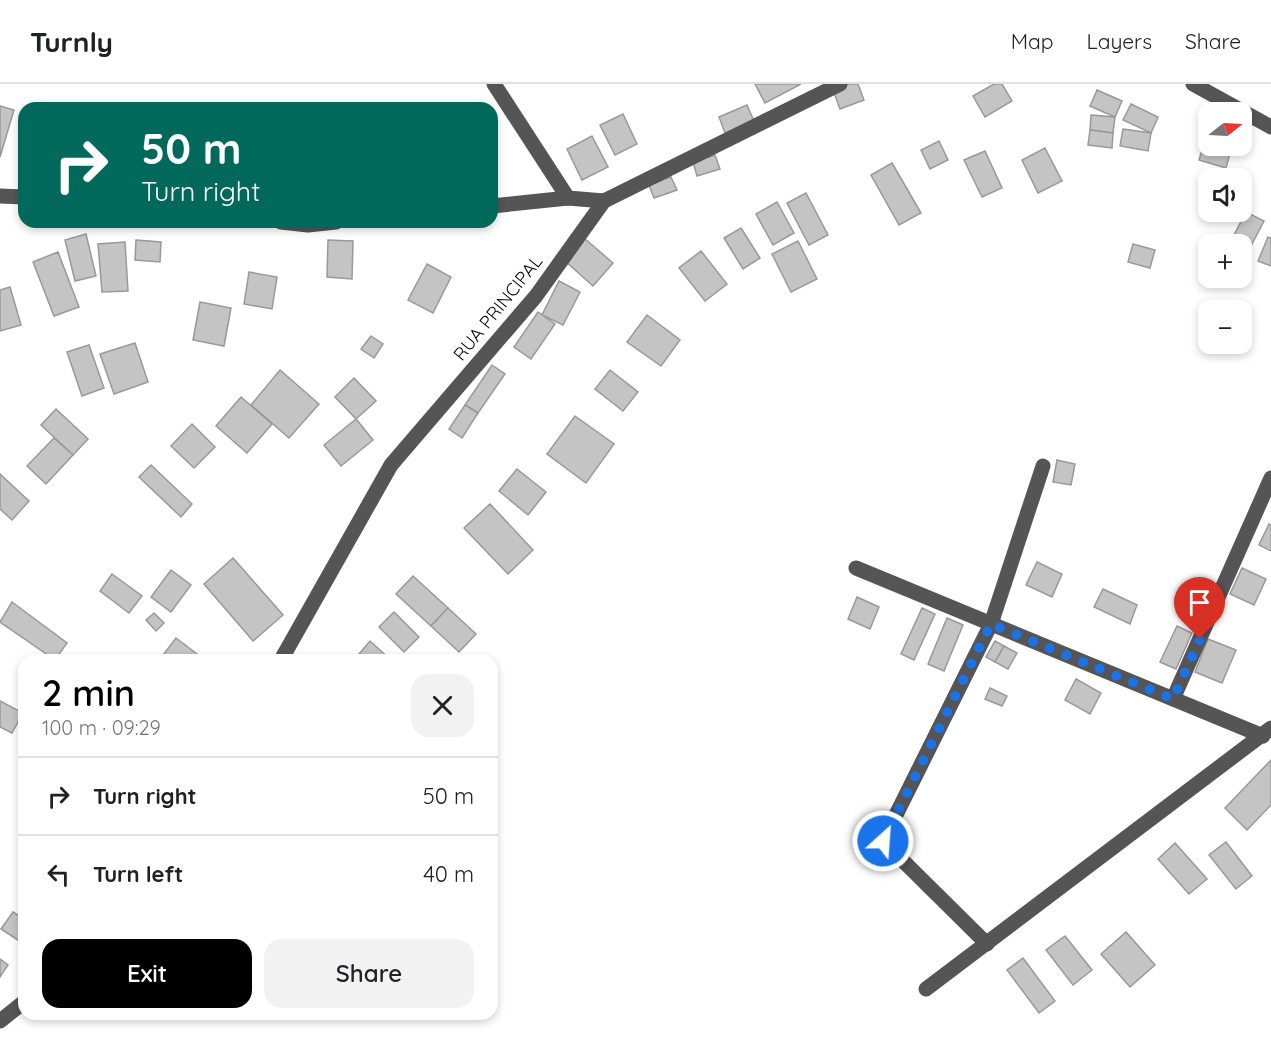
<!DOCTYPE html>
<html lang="en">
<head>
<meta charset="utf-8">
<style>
	body { margin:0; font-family:Quicksand,sans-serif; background:#f2f2f2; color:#202124; height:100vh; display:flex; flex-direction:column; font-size:22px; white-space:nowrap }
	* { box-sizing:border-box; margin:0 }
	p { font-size:20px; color:#757577 }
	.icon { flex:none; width:33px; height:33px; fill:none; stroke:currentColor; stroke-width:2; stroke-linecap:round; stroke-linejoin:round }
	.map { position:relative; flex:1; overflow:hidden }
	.side { position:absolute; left:18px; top:570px; width:480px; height:366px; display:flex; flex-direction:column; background:#fff; border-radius:18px; box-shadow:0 3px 9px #0003 }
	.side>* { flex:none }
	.hud { position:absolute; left:18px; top:18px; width:480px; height:126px; border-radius:18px; box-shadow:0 3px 9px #0003; background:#00695c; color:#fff; overflow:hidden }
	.needle { width:39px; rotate:72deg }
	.controls { position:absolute; left:1198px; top:18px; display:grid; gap:12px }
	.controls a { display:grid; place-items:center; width:54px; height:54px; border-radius:12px; background:#fff; box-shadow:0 3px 9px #0003; font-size:30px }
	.pin { position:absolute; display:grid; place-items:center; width:51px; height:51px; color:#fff; margin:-62px -26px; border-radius:50% 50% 50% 0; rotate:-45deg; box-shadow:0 0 6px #0007 }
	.pin .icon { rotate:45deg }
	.me { position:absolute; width:66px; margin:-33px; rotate:26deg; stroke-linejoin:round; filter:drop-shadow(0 0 4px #0008) }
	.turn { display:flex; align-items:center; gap:21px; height:126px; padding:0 24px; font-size:27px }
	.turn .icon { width:78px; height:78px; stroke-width:2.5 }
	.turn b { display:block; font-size:42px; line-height:51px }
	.round { display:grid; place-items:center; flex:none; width:63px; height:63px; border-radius:18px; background:#f2f2f2 }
	.headline { display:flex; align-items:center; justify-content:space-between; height:102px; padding:0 24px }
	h1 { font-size:36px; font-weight:600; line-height:45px; color:#000 }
	.button { display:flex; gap:12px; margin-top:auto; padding:12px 24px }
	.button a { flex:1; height:69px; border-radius:18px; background:#000; color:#fff; font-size:24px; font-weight:600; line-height:69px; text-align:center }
	.button a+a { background:#f2f2f2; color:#202124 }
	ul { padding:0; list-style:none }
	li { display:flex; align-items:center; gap:18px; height:78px; padding:0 24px; border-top:2px solid #e0e0e0 }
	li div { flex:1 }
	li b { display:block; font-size:22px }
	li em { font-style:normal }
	header { display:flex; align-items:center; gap:36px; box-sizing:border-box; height:84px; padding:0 30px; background:#fff; border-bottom:2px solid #e0e0e0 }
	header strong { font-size:28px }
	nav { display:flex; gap:33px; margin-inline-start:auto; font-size:21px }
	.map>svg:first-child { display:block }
	.building { fill:#c4c4c4; stroke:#999; stroke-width:1.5 }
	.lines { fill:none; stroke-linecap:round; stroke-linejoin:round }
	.minor { stroke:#555; stroke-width:15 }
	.route { stroke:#1a73e8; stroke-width:10; stroke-dasharray:0 18 }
	.labels { text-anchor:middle; stroke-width:5; stroke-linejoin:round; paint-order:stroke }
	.street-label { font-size:18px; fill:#000; stroke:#fff }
</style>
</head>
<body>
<header>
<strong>Turnly</strong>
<nav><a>Map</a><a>Layers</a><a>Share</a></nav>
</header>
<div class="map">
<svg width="1271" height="954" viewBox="0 0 1271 954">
	<rect width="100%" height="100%" fill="#fff"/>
	<g class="building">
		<polygon points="755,0 801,0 765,19"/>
		<polygon points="849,0 858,0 864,16 840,25 833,6"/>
		<polygon points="994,0 1002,0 1012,17 985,33 973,12"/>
		<polygon points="1097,6 1122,17 1115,33 1090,22"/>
		<polygon points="1131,20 1158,33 1151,49 1123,36"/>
		<polygon points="747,21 754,37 725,49 719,33"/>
		<polygon points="0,22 14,26 0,73"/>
		<polygon points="623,30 637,60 615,71 600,41"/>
		<polygon points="1091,31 1115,33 1113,49 1090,46"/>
		<polygon points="1123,45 1151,49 1148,67 1120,62"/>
		<polygon points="1090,46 1113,49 1112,64 1088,61"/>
		<polygon points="1208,46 1209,62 1232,62 1226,84 1199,76"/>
		<polygon points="592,52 608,83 582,96 567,65"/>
		<polygon points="939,57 948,76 930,85 921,66"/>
		<polygon points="1045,64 1062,97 1038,109 1022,76"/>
		<polygon points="985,67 1002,104 982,113 964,76"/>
		<polygon points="715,71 720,85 697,92 693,78"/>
		<polygon points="892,79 921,129 899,141 871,91"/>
		<polygon points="671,93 677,106 654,114 649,101"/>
		<polygon points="806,109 828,151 809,161 787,119"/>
		<polygon points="777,118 794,149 773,161 756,130"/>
		<polygon points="1246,128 1264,137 1251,162 1233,153"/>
		<polygon points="741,144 760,174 743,185 724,154"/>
		<polygon points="86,150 96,192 75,197 65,156"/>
		<polygon points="1268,153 1271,154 1271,182 1258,177"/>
		<polygon points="584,154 613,179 593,202 565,177"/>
		<polygon points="136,156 161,158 160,178 135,176"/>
		<polygon points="328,156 353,157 352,195 327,193"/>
		<polygon points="798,157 817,195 791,208 772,170"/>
		<polygon points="125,158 128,207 102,208 98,160"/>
		<polygon points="1133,160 1155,166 1150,184 1128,178"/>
		<polygon points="701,167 727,200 705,217 679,184"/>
		<polygon points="58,168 79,223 54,232 33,178"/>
		<polygon points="427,180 451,193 433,229 408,216"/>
		<polygon points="249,188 277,193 272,225 244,220"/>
		<polygon points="559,197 580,208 563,241 542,231"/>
		<polygon points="10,203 21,241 0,247 0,206"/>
		<polygon points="200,218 231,224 224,262 193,256"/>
		<polygon points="538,228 555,240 531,275 514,263"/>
		<polygon points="647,231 680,256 661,282 627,258"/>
		<polygon points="371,252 383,260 374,274 361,265"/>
		<polygon points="135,259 148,298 114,310 100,270"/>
		<polygon points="89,261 104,304 82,312 67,268"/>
		<polygon points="492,281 505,290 478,329 465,321"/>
		<polygon points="280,286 319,320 289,354 251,321"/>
		<polygon points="610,286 638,308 623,327 595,305"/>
		<polygon points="354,294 376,317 356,335 335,313"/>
		<polygon points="241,313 272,340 247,369 216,342"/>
		<polygon points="465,321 478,329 462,354 449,345"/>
		<polygon points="56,325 88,355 73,371 41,341"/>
		<polygon points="575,332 614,360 586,399 547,370"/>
		<polygon points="356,335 373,356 341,382 324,361"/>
		<polygon points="192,340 215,363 194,384 171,362"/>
		<polygon points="54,354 73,371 46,400 27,382"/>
		<polygon points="1057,376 1075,380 1071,401 1053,398"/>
		<polygon points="151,381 192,420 181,433 139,393"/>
		<polygon points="517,385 546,408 528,431 499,407"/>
		<polygon points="0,390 29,417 12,436 0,425"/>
		<polygon points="490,420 533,466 508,490 464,444"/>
		<polygon points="1269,440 1271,441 1271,467 1259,461"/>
		<polygon points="233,474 283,531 253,557 204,500"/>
		<polygon points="1037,478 1062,490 1052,513 1026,501"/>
		<polygon points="1242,484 1266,495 1254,521 1230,510"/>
		<polygon points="171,486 191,501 171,528 151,513"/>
		<polygon points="112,490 142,512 129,529 100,507"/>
		<polygon points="413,492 448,524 431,542 396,510"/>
		<polygon points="1103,505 1137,521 1130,540 1094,523"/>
		<polygon points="857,513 879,523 870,545 848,535"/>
		<polygon points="12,518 67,559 55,576 0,538"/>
		<polygon points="448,524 476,550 459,568 431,542"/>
		<polygon points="922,524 935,530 914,576 901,570"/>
		<polygon points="394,528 419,553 404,568 379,543"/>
		<polygon points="154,529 164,539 156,547 146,536"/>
		<polygon points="947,534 963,541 944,587 928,580"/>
		<polygon points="1177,542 1192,549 1176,585 1160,578"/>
		<polygon points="176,554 205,576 162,576 160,575"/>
		<polygon points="1208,555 1236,566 1222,599 1195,588"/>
		<polygon points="370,557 391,576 354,576"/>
		<polygon points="995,557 1004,562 995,578 986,573"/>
		<polygon points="1004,562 1017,569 1008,585 995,578"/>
		<polygon points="1076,595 1101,609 1090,630 1065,616"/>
		<polygon points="990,604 1007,612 1002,622 985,615"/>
		<polygon points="0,617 23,629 12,649 0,643"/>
		<polygon points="1271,676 1271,721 1247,746 1225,724"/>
		<polygon points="1226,758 1252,792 1236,805 1209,771"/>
		<polygon points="1175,759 1207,795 1189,810 1158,775"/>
		<polygon points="13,828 24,835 24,860 1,845"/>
		<polygon points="1126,848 1155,881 1130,903 1101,870"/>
		<polygon points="1065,852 1092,886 1073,901 1046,866"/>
		<polygon points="1023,874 1055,917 1039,929 1007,886"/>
		<polygon points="0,875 8,881 0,893"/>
	</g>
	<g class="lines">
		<g class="minor">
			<polyline points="494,0 568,114"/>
			<polyline points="1193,0 1271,43"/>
			<polyline points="0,112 24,113"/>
			<polyline points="492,122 568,114 604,117"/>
			<polyline points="281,138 308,141 336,138"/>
			<polyline points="856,484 1263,652"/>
			<polyline points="281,576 391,381 536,212 604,117 840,0"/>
			<polyline points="1173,615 1271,394"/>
			<polyline points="987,860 883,757 991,540 1043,382"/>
			<polyline points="926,905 1271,644"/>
			<polyline points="0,937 24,918"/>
		</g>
	</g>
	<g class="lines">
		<polyline class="route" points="883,757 991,540 1173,615 1200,555"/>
	</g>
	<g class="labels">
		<g class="street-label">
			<text transform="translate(498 224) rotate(-51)" y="6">RUA PRINCIPAL</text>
		</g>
	</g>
</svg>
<div class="controls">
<a><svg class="needle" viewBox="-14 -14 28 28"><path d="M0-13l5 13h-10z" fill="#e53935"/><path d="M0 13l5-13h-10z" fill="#757577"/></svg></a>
<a><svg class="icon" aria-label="sound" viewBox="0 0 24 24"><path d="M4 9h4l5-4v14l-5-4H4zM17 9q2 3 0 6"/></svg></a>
<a>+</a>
<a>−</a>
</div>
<div class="pin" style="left:1200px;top:555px;background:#d93025"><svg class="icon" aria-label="arrive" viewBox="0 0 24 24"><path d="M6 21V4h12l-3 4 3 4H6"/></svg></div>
<svg class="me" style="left:883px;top:757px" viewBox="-20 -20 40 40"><circle r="17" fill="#1a73e8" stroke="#fff" stroke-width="3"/><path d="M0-11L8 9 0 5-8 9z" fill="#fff"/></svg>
<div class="hud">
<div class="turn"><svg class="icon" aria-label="right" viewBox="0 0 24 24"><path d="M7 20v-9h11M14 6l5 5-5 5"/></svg><div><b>50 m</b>Turn right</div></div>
</div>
<section class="side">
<div class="headline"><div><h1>2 min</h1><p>100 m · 09:29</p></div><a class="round"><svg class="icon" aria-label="close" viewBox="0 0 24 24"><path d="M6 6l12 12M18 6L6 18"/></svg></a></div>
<ul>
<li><svg class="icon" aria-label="right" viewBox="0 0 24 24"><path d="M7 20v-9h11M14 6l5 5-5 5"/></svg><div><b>Turn right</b></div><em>50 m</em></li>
<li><svg class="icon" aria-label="left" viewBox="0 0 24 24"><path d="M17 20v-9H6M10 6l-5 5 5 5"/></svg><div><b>Turn left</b></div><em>40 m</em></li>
</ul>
<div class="button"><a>Exit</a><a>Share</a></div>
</section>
</div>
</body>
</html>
